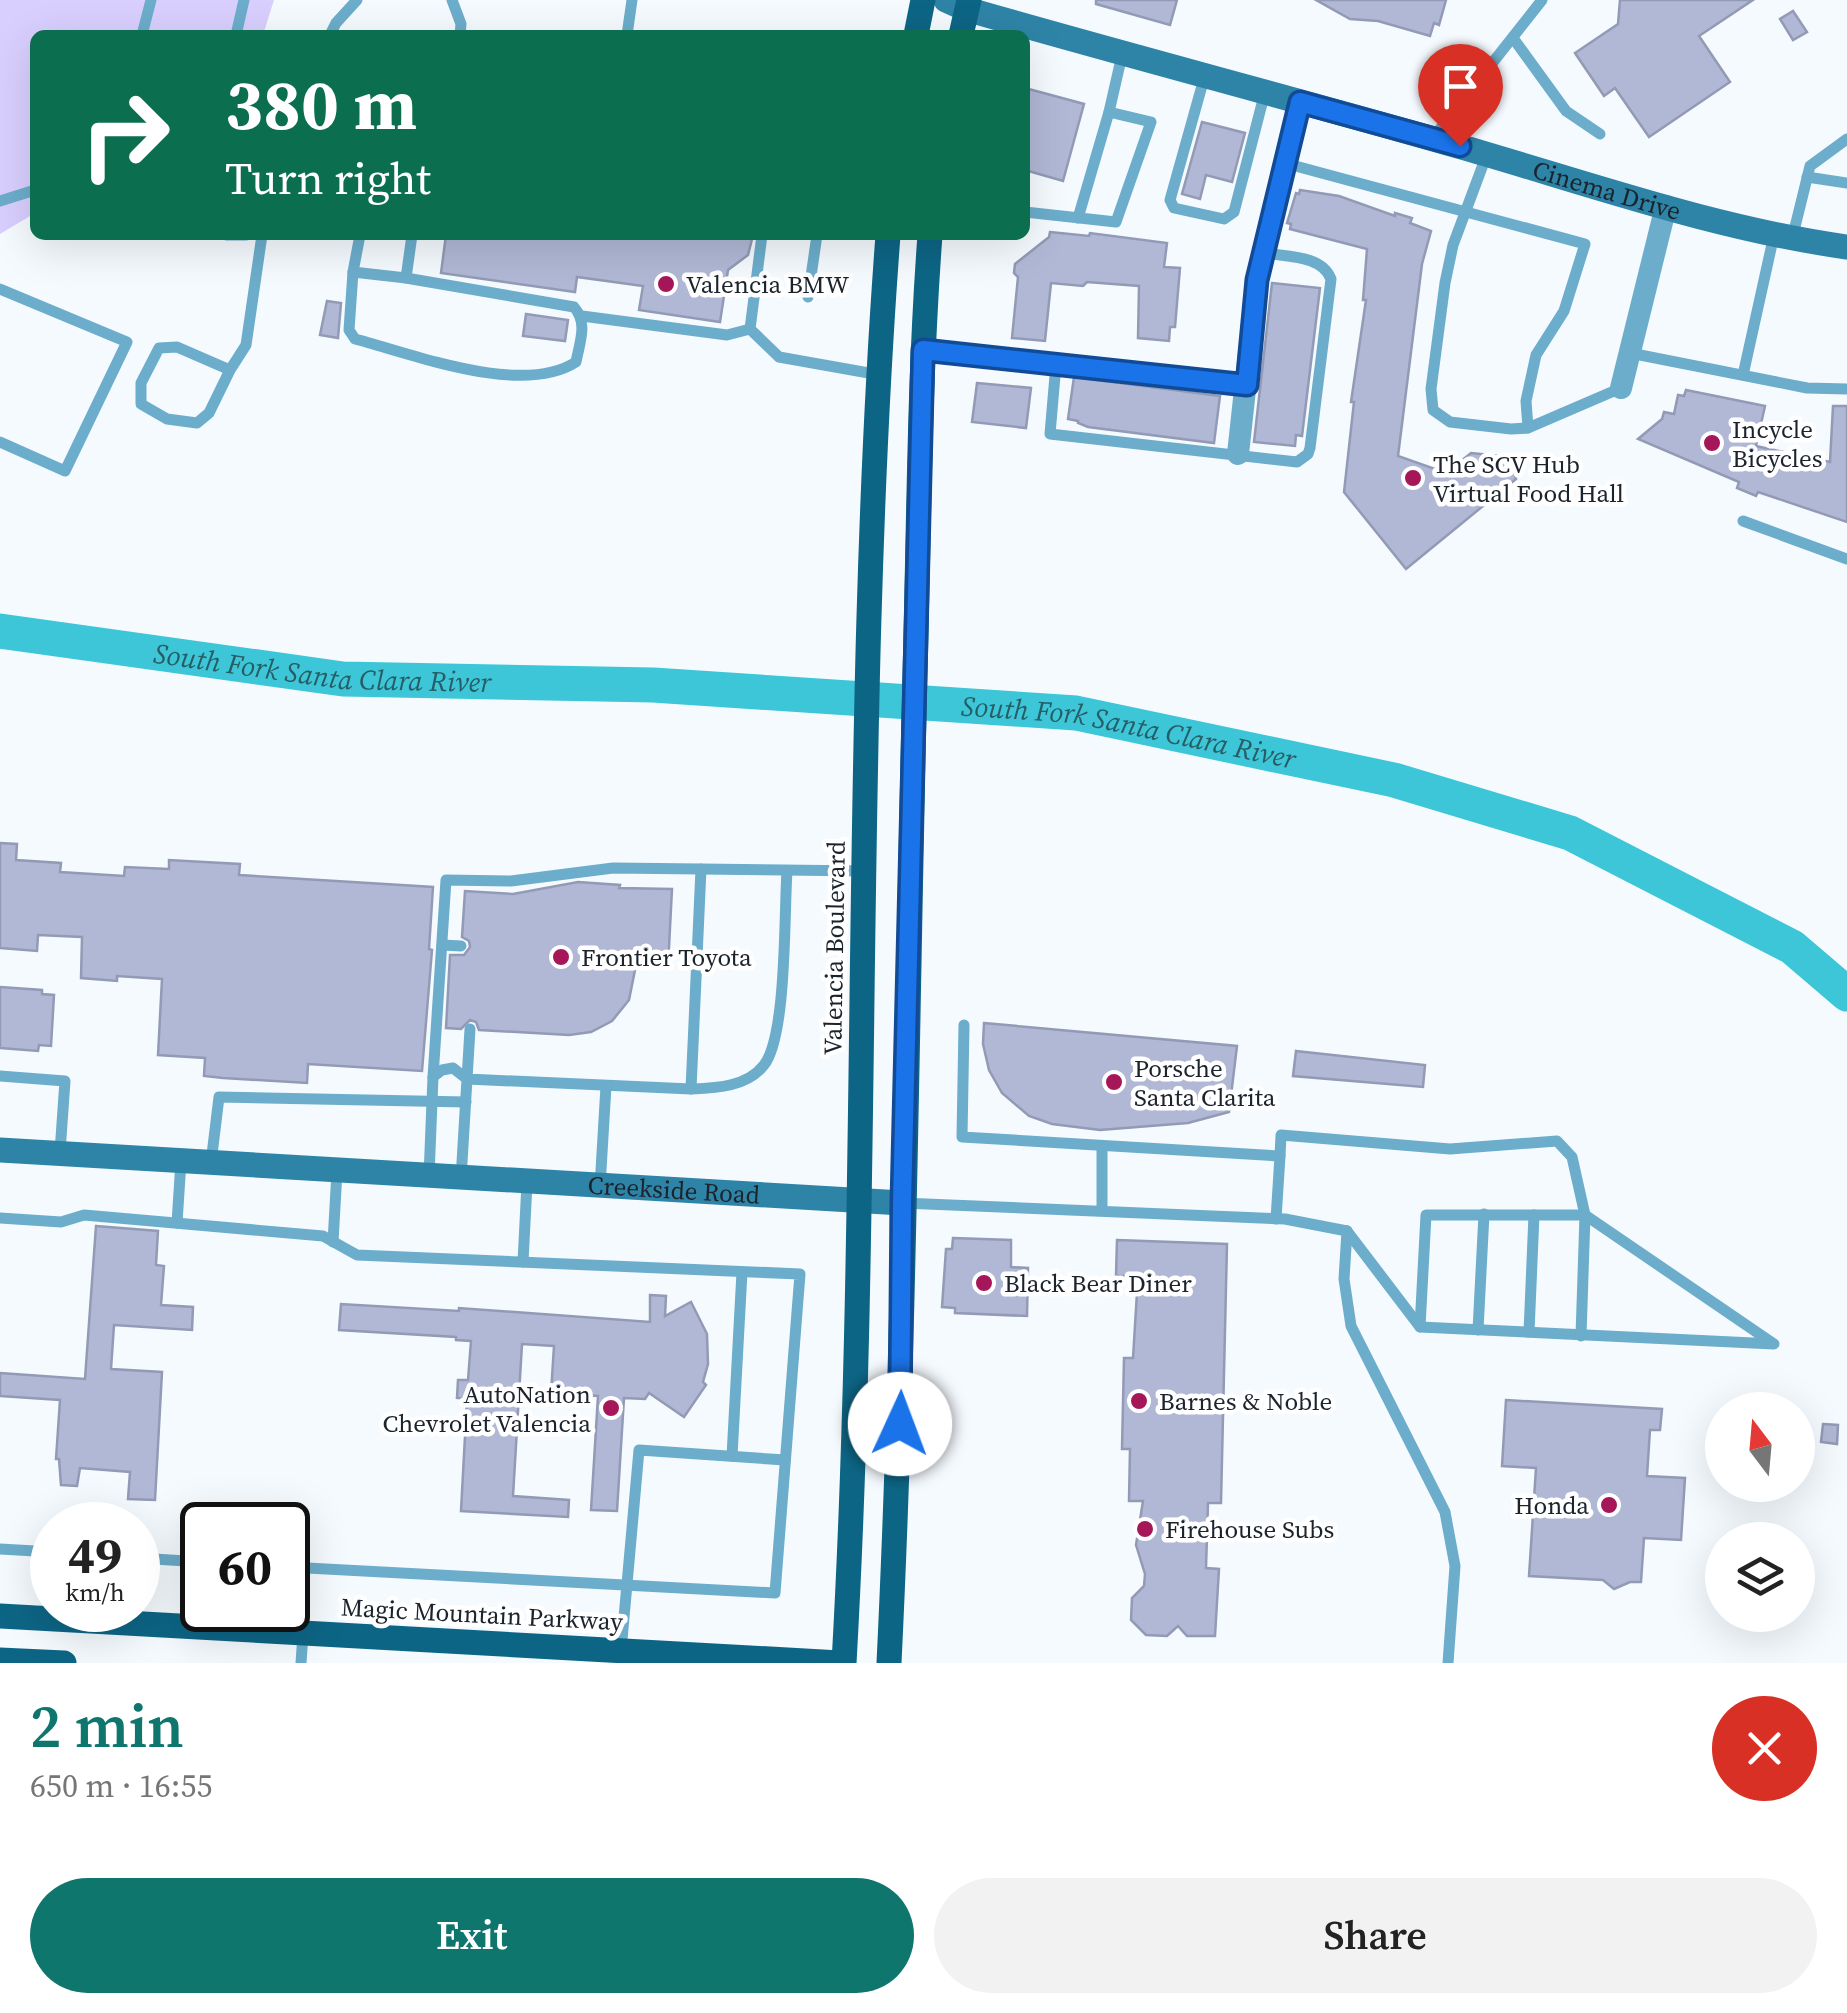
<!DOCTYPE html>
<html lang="en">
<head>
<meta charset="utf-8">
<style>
	body { margin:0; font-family:"Source Serif 4",serif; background:#f2f2f2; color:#222; height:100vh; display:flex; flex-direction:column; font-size:38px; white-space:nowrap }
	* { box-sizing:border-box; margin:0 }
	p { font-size:32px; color:#767676 }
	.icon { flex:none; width:55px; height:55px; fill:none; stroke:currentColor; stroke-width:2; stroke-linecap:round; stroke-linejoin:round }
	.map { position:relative; height:1663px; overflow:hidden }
	.details { display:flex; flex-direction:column; background:#fff; flex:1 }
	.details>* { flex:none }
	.guide { position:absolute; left:30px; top:30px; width:1000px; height:210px; border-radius:15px; box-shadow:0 10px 40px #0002; background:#0b6e4f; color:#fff; overflow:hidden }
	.needle { width:65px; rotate:344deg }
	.fabs { position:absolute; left:1705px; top:1392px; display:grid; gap:20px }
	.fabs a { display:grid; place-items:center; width:110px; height:110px; border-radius:50%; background:#fff; box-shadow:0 10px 40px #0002; font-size:50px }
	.speed { position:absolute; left:30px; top:1502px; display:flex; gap:20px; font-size:50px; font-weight:700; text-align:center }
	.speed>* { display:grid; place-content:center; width:130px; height:130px; border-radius:50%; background:#fff; box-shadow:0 10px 40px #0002; line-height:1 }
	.speed small { font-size:25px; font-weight:400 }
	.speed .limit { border:5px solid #111; border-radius:15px; background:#fff; color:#111 }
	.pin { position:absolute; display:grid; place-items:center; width:85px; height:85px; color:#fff; margin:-102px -42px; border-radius:50% 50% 50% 0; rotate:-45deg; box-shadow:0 0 10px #0007 }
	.pin .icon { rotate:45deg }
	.me { position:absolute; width:110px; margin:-55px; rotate:2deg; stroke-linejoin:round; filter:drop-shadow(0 0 8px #0008) }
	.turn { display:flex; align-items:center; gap:35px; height:210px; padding:0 30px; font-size:45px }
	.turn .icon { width:130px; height:130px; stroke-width:2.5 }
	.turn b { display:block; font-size:70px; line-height:85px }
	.round { display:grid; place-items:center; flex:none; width:105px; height:105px; border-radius:52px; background:#f2f2f2 }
	.headline { display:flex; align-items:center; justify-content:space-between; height:170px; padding:0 30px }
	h1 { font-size:60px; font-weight:600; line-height:75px; color:#0f766e }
	.action { display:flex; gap:20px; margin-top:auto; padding:20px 30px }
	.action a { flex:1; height:115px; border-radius:60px; background:#0f766e; color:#fff; font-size:40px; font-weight:600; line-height:115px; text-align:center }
	.action a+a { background:#f2f2f2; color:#222 }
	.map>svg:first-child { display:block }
	.green { fill:#d9cffe }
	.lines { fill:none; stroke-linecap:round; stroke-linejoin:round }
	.river { stroke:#3cc6d8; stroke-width:35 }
	.building { fill:#b0b8d5; stroke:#929ab5; stroke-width:2.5 }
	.lane { stroke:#6cadcb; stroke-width:11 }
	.street { stroke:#6cadcb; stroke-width:22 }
	.secondary { stroke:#2e84a7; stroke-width:25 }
	.primary { stroke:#0d6585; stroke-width:25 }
	.route-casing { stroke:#114b97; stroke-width:25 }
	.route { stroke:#1a73e8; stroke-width:18 }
	.poi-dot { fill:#a51759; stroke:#fff; stroke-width:4 }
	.labels { text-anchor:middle; stroke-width:9; stroke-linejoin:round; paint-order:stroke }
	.street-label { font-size:25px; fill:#1b232c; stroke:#fff }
	.poi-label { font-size:25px; fill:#1b232c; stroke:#fff; text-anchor:start }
	.water-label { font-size:28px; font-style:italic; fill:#275e66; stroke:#fff }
</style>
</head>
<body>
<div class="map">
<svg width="1847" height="1663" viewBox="0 0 1847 1663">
	<rect width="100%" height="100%" fill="#f5faff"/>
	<polygon class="green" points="0,0 274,0 263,35 35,35 35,213 0,234"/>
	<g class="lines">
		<path class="river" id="s1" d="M0,631L343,679L653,685L1076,713L1394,780L1570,833L1792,947L1847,994"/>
	</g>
	<g class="building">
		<polygon points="1096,0 1177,0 1170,25 1096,4"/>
		<polygon points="1316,0 1446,0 1439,25 1434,23 1430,36 1378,21 1350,19"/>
		<polygon points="1620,0 1753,0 1699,36 1730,82 1649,137 1615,88 1604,96 1575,53 1618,24"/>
		<polygon points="1793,11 1807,32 1793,40 1780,19"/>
		<polygon points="1025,88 1084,104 1063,181 1025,170"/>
		<polygon points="1202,122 1245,133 1232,182 1206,175 1200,199 1182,194"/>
		<polygon points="1300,190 1339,196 1395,216 1395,213 1412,218 1410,223 1431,231 1422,264 1398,456 1446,473 1471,453 1501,456 1515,474 1516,479 1406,569 1344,492 1354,402 1351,402 1366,300 1363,300 1367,249 1290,229 1291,224 1287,223 1296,193 1299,194"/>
		<polygon points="1050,232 1089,236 1090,233 1167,243 1164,267 1180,268 1175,327 1170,327 1169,341 1138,338 1139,286 1087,282 1083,286 1051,283 1045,341 1012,338 1018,277 1014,273 1015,264 1049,237"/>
		<polygon points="446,235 753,235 748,255 728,270 720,322 639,310 643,286 577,277 575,292 441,273"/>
		<polygon points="1272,283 1320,288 1302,436 1296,435 1295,446 1254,442"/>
		<polygon points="327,301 341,303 338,338 320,335"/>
		<polygon points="526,314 568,320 565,341 523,336"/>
		<polygon points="1074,377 1220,396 1214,443 1088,427 1078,423 1078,421 1068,419"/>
		<polygon points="977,383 1031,388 1026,428 972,422"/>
		<polygon points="1686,390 1765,406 1756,446 1830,462 1833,406 1847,406 1847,522 1758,492 1756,496 1737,488 1739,482 1638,439 1662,419 1664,412 1674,414 1678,395 1684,396"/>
		<polygon points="0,843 17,844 16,860 61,863 60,872 124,876 125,867 169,869 169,860 240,864 239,875 433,887 429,949 432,950 422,1071 308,1064 307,1083 223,1078 204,1076 205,1058 158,1055 162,979 117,976 117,981 81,978 82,937 38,935 37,951 0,948"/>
		<polygon points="578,882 620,885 619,888 672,889 668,967 636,965 629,1000 612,1021 591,1032 569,1035 479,1030 476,1022 470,1020 461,1029 446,1028 450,955 464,955 470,947 469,941 462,937 465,891 513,894"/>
		<polygon points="0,987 42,990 42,994 54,995 51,1046 39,1045 38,1051 0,1048"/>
		<polygon points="984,1023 1237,1046 1229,1112 1188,1123 1100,1130 1052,1124 1029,1116 1002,1093 989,1070 983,1044"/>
		<polygon points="1296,1051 1425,1065 1423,1087 1293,1076"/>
		<polygon points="96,1226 158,1231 156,1265 164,1266 161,1305 193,1307 192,1330 114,1325 111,1369 162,1372 155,1500 128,1499 130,1472 80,1468 77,1486 61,1485 59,1459 56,1459 60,1400 0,1396 0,1373 85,1379"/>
		<polygon points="953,1238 1011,1240 1011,1267 1028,1268 1027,1316 955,1313 955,1308 942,1307 946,1249 952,1249"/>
		<polygon points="1117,1240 1227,1244 1221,1503 1208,1503 1206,1568 1219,1569 1215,1636 1187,1636 1178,1626 1167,1636 1146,1635 1131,1620 1132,1598 1144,1586 1145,1574 1136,1545 1143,1501 1129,1501 1130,1449 1122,1449 1124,1358 1133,1358 1138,1276 1116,1276"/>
		<polygon points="650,1295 666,1296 665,1316 691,1302 707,1334 708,1364 703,1382 706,1385 684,1417 649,1393 645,1399 624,1398 617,1511 591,1510 598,1396 551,1393 554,1346 522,1344 513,1496 569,1500 568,1517 461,1511 467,1399 457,1398 458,1380 468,1380 471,1341 456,1340 456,1337 339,1330 341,1304 459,1311 459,1308 650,1322"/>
		<polygon points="1506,1400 1662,1409 1660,1430 1650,1430 1647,1476 1685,1478 1681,1540 1644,1538 1641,1582 1630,1582 1614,1589 1603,1580 1529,1576 1536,1468 1502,1466"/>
		<polygon points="1823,1424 1838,1425 1837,1444 1821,1442"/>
	</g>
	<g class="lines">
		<g class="lane">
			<polyline points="452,0 461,24 460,35"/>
			<polyline points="142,35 151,0"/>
			<polyline points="236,35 244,0"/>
			<polyline points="330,35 336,23 357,0"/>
			<polyline points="627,35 632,0"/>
			<polyline points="1513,38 1566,111 1600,134"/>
			<polyline points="1205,75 1170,200 1174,208 1224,219 1234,212 1265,92"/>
			<polyline points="1433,138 1542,0"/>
			<polyline points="1487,154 1453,245 1445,283 1431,389 1433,410 1450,422 1511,429 1528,428 1621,388"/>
			<polyline points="1288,164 1585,244 1564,311 1536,355 1526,401 1528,428"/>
			<polyline points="1807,177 1847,183"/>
			<polyline points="0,201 35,190"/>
			<polyline points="1025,212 1116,222 1151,122 1109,112 1122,55"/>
			<polyline points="1078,218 1109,112"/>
			<polyline points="227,235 246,235"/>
			<polyline points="360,235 353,272 406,278 412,235"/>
			<polyline points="762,235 750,329 779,357 880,375"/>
			<polyline points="1792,239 1810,166 1847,139"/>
			<path d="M353,272L349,330L355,339C413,354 522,397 576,362C580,341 588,323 574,307L406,278"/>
			<polyline points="0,289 127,342 65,471 0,442"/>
			<polyline points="808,297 817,235"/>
			<polyline points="582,316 727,335 750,329"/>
			<polyline points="923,350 1247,385"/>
			<polyline points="1630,353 1807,388 1847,389"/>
			<path d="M1056,364L1050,434L1297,462L1308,454L1310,448L1331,279C1322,255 1287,257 1265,253"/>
			<polyline points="230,370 177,347 159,348 141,383 141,404 167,419 197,423 209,413 230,370 246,345 262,235"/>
			<polyline points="1743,375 1774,235"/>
			<polyline points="1743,521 1847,559"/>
			<polyline points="701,869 866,871"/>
			<polyline points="442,945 461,946"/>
			<polyline points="964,1025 962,1137 1280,1156 1276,1219"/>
			<polyline points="0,1076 65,1081 60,1152"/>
			<polyline points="433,1077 446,880 511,881 613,868 701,869 691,1089 467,1079 470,1029"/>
			<path d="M691,1089C716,1088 747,1087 764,1065C787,1036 784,913 787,871"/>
			<polyline points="1102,1146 1102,1209"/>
			<polyline points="1280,1156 1281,1135 1450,1149 1557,1141 1572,1157 1585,1215 1774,1344 1420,1327 1347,1231"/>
			<polyline points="211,1163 219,1097 466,1102"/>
			<polyline points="429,1176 433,1077 442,1070 453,1068 467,1079 461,1179"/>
			<polyline points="600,1187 606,1086"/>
			<polyline points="902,1203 1285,1219 1347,1231"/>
			<polyline points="0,1218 61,1222 84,1215 323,1236 357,1255 800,1274 775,1593 288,1567"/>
			<polyline points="177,1223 181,1161"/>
			<polyline points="1347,1231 1344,1279 1351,1326 1445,1512 1455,1566 1448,1663"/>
			<polyline points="333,1242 337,1171"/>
			<polyline points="523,1262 527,1183"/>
			<polyline points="1420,1327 1426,1215 1585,1215 1581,1336"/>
			<polyline points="1478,1330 1484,1214"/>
			<polyline points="1529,1332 1534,1215"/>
			<polyline points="732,1456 742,1272"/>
			<polyline points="0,1549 52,1552"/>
			<polyline points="138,1558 202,1562"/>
			<polyline points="621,1651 639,1450 785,1460"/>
			<polyline points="301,1663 303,1634"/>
		</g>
		<g class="street">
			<polyline points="1621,388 1666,206"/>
			<polyline points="1238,454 1257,279 1300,102"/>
		</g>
		<g class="secondary">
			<path id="s2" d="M946,0L966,9C1132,57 1299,100 1465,148C1590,184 1717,229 1847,247"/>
			<path id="s3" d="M0,1150L902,1203"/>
		</g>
		<g class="primary">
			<polyline points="916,35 923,0"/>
			<polyline points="961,35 969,0"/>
			<polyline points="0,1616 840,1663"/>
			<polyline points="0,1660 64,1663"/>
			<path d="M844,1663C871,1188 852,710 888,235"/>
			<path d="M889,1663C905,1333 907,1003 915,673C919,527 919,381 930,235"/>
		</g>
	</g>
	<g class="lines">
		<g class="route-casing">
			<polyline id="route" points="900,1424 902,1203 923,350 1247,385 1257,280 1300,102 1460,146"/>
		</g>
		<use href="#route" class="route"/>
	</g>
	<g class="poi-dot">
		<circle cx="666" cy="284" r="10"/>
		<circle cx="1712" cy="443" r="10"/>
		<circle cx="1413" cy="478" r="10"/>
		<circle cx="561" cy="957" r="10"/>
		<circle cx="1114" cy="1082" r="10"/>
		<circle cx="984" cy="1283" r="10"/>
		<circle cx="1139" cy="1401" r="10"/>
		<circle cx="611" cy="1408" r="10"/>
		<circle cx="1609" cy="1505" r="10"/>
		<circle cx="1145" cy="1529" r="10"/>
	</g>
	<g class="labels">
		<g class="street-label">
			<text dy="9" stroke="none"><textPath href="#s2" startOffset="688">Cinema Drive</textPath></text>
			<text transform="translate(834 948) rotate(-89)" y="9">Valencia Boulevard</text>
			<text dy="9" stroke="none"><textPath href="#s3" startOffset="675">Creekside Road</textPath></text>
			<text transform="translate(482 1614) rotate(3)" y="9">Magic Mountain Parkway</text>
		</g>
		<g class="poi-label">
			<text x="686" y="293">Valencia BMW</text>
			<text x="1732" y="438">Incycle<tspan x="1732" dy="29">Bicycles</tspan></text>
			<text x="1433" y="473">The SCV Hub<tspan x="1433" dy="29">Virtual Food Hall</tspan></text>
			<text x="581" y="966">Frontier Toyota</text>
			<text x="1134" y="1077">Porsche<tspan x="1134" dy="29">Santa Clarita</tspan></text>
			<text x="1004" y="1292">Black Bear Diner</text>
			<text x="591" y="1403" text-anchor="end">AutoNation<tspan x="591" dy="29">Chevrolet Valencia</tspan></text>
			<text x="1159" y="1410">Barnes &amp; Noble</text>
			<text x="1589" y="1514" text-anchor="end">Honda</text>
			<text x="1165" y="1538">Firehouse Subs</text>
		</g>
		<g class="water-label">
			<text dy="10" stroke="none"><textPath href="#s1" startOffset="325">South Fork Santa Clara River</textPath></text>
			<text dy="10" stroke="none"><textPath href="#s1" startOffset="1135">South Fork Santa Clara River</textPath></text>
		</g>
	</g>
</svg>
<div class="fabs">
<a><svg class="needle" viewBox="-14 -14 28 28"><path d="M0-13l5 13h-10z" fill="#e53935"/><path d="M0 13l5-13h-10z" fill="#767676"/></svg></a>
<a><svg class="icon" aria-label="layers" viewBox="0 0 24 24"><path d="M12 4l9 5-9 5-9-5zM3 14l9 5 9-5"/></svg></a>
</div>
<div class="speed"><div>49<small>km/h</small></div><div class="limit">60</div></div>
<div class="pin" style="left:1460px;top:146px;background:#d93025"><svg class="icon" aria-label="arrive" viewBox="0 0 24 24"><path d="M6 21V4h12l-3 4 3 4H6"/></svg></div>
<svg class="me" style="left:900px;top:1424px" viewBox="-20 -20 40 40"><circle r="19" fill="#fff"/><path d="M0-13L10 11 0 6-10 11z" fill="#1a73e8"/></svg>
<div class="guide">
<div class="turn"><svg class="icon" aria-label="right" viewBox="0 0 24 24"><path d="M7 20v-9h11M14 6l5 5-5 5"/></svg><div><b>380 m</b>Turn right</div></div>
</div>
</div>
<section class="details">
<div class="headline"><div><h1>2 min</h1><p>650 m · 16:55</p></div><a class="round" style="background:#d93025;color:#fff"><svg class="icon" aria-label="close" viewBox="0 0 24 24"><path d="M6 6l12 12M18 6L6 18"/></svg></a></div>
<div class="action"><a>Exit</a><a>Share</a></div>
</section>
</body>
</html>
